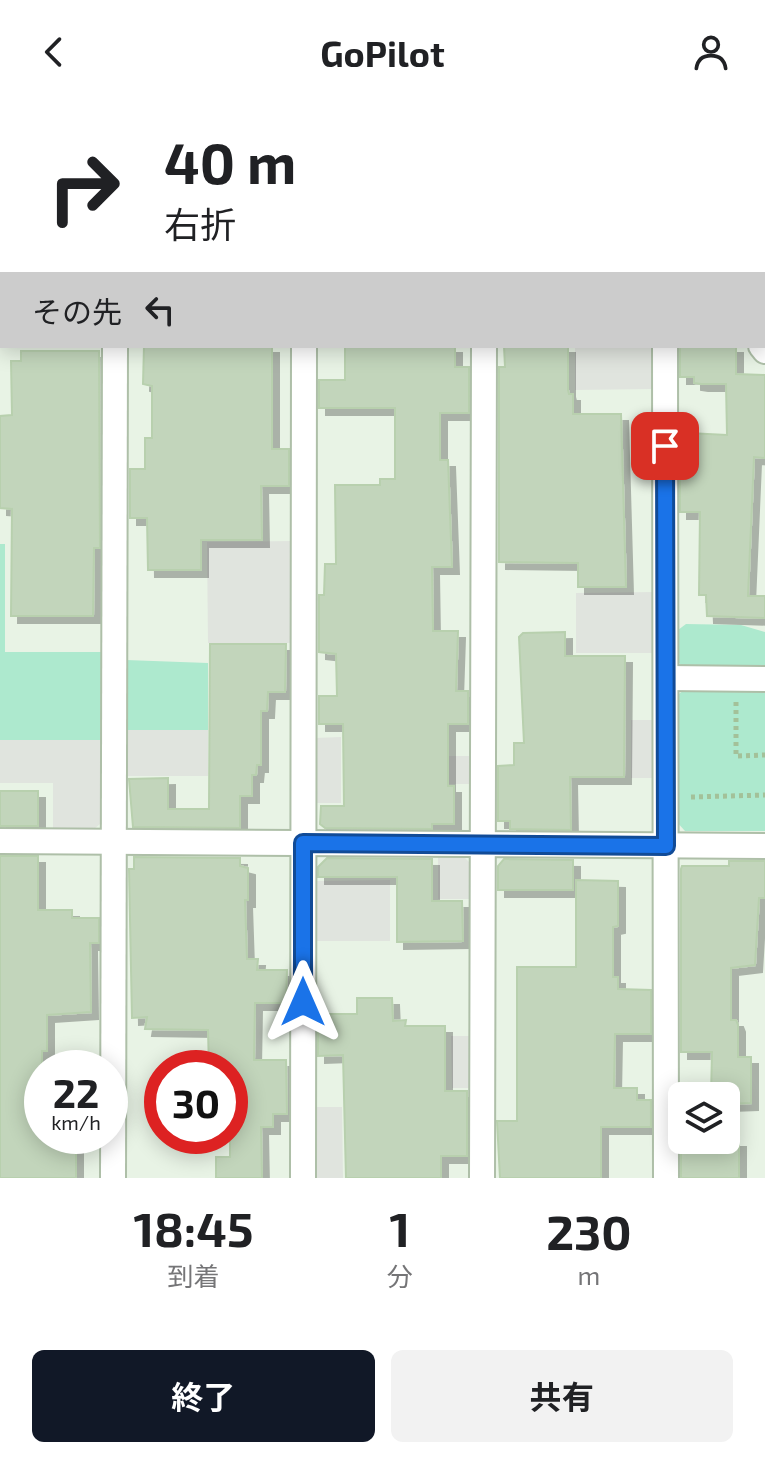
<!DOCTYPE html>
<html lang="ja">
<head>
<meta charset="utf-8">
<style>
	body { margin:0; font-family:"Exo 2","Noto Sans JP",sans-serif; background:#f2f2f2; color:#202124; height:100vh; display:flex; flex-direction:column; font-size:30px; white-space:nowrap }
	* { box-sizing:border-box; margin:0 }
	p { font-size:26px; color:#757577 }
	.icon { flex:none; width:44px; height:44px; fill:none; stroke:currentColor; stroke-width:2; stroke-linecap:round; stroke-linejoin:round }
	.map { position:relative; height:1074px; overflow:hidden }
	.panel { display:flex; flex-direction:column; background:#fff; flex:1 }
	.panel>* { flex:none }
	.top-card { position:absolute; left:0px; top:0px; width:766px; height:244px; box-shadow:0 4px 20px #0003; background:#fff; color:#202124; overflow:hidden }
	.controls { position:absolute; left:668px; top:978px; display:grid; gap:16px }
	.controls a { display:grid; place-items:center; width:72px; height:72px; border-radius:12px; background:#fff; box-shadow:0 4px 20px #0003; font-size:40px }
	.speed { position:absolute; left:24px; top:946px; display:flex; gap:16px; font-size:40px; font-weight:700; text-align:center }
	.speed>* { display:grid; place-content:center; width:104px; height:104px; border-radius:50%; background:#fff; box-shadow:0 4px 20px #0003; line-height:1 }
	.speed small { font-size:20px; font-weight:400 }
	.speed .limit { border:12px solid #d22; background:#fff; color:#111 }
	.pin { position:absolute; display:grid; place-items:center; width:68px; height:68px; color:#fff; margin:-34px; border-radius:16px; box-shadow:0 4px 12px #0006 }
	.me { position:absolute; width:88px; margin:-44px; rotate:0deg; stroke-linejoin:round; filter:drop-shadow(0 0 6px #0008) }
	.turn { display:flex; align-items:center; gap:28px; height:168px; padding:0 32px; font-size:36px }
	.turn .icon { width:104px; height:104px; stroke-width:2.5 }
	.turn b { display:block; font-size:56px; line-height:68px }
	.then { display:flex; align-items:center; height:76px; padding:0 32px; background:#0003; gap:16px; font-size:30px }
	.eta { display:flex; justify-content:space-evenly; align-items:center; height:136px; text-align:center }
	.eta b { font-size:48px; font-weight:700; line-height:56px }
	.action { display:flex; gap:16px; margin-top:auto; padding:16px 32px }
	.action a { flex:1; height:92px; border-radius:12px; background:#111827; color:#fff; font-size:32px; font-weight:700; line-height:92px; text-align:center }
	.action a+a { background:#f2f2f2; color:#202124 }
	header { display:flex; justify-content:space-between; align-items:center; height:104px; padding:0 32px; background:#fff; font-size:36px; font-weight:700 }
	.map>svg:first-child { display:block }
	.green { fill:#ade9ce }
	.parking { fill:#e0e4de }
	.building { fill:#c2d5bb; stroke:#b8d0ae; stroke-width:2; filter:url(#shadow) }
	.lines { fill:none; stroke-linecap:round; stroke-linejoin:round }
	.minor-casing { stroke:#aebfa8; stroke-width:28 }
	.path { stroke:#a3c199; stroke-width:5; stroke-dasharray:4 4; stroke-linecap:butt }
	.minor { stroke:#fff; stroke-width:24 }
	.route-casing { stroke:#114b97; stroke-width:20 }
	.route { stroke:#1a73e8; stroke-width:14 }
</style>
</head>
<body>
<header><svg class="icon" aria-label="back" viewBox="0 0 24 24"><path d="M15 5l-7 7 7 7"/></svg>GoPilot<svg class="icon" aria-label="person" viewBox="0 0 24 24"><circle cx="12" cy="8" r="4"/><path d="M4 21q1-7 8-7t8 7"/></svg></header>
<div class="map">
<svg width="765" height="1074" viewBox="0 0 765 1074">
	<defs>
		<filter id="shadow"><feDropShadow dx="7" dy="7" stdDeviation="0" flood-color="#0004"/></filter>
	</defs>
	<rect width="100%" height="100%" fill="#e8f3e5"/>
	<g class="green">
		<polygon points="0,440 5,440 5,548 101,548 101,636 0,636"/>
		<polygon points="686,520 741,521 765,528 765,565 687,567 679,559 678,526"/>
		<polygon points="126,556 208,559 208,626 126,626"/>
		<polygon points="765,583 765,727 685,727 676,717 676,592 687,584"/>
	</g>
	<g class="parking">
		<polygon points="575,242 652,242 652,285 575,286"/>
		<polygon points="292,437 292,539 208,539 207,438"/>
		<polygon points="653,488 653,549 576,549 576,489"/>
		<rect x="631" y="616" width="22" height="58"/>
		<rect x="126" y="626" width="82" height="46"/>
		<polygon points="341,633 341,699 315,699 315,634"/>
		<polygon points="0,636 101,636 101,719 93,726 53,726 53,679 0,679"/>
		<rect x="392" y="652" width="81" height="28"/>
		<polygon points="438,752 463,752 471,760 471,795 438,795"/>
		<polygon points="390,776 390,837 315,837 315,777"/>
		<polygon points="451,932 470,932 471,984 452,984"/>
		<polygon points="315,1003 342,1003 343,1074 315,1074"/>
	</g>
	<g class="building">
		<polygon points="144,242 272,242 272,345 289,345 289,382 261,382 262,436 201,436 201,466 148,466 147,414 130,414 130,365 145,365 145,334 152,334 152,282 143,280"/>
		<polygon points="345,242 455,242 455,263 469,263 469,309 440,309 440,356 448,356 452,463 432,463 433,527 458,527 456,587 468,587 468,620 448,620 448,682 454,682 454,720 432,720 432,725 325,724 320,720 321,702 344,702 343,620 319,620 319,592 337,592 336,550 319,548 319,491 324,491 325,460 336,460 335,381 380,381 380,375 395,375 395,304 319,304 319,276 345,276"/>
		<polygon points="504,242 568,242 568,286 569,290 573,290 573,310 621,310 626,483 578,483 578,459 499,458 499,263 505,263"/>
		<polygon points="680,242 736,242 736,270 765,271 765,354 754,353 748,492 765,492 765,514 707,512 706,491 699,491 700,408 680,408 680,355 688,355 689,329 727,331 726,280 701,280 694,279 694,273 680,273"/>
		<polygon points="21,247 99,247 100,444 94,444 93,512 11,512 12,405 0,404 0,312 12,311 11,257 21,257"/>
		<polygon points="565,528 565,552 625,552 624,673 570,673 571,726 510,725 510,717 498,717 498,662 514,661 514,639 524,639 519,533 523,529"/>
		<polygon points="210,540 286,540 285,588 268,588 267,607 261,607 261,661 257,661 256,671 252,671 252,692 240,692 240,724 133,723 129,675 168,674 168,705 209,705"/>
		<rect x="0" y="687" width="38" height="35"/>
		<polygon points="0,752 38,752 38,806 72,806 72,814 99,814 99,839 90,839 91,908 47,911 47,947 42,947 42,1032 76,1032 76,1074 0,1074"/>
		<polygon points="134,753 240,754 240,762 248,764 248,796 245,796 247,855 258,855 257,866 287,866 286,899 255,899 254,956 286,956 287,1010 273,1010 273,1023 261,1023 262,1074 216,1074 216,1053 230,1053 230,964 209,964 208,926 145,925 147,913 132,914 129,765 134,765"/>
		<polygon points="327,754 432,755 432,797 462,797 463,837 397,838 397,773 318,773 318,763"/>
		<polygon points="504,755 573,756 573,786 498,786 498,762"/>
		<polygon points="729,757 765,757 765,794 759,794 755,861 731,864 731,916 736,916 738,921 738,953 751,953 751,999 726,1000 726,992 711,992 712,948 681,948 681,765 682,762 729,762"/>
		<polygon points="576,776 618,777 618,822 613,823 613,873 618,873 618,885 651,886 651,930 615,930 614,984 637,984 637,996 651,996 651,1023 601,1023 601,1074 500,1074 497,1017 517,1017 517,863 576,863"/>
		<polygon points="357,894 392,894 393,917 406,916 405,922 445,922 445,987 467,987 467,1052 441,1052 441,1074 346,1074 343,951 318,952 318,910 357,910"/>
		<rect x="681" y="1036" width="58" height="38"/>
	</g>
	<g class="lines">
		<g class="minor-casing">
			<g id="minor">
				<polyline points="632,0 633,2"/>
				<polyline points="707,0 708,2"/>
				<polyline points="115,2 115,0"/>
				<polyline points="304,2 304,0"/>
				<polyline points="485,2 485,0"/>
				<polyline points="764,113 765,115"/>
				<polyline points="764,153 765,152"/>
				<polyline points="0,178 2,178"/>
				<polyline points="665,242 666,1074"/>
				<polyline points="761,242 765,247"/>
				<polyline points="666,574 765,575"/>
				<polyline points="0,737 765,742"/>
				<polyline points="113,1074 115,242"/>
				<polyline points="303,1074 304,242"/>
				<polyline points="482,1074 484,242"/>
			</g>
		</g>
		<g class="path">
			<polyline points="736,598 736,652 765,651"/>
			<polyline points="691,693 765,691"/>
		</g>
		<use href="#minor" class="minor"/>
	</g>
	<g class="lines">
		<g class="route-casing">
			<polyline id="route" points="303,898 303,739 666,742 665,342"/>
		</g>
		<use href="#route" class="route"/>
	</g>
</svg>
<div class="controls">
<a><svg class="icon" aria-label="layers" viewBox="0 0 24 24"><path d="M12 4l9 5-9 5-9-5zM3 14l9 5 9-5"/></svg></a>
</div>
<div class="speed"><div>22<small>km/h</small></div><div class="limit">30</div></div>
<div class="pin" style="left:665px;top:342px;background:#d93025"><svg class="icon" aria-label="arrive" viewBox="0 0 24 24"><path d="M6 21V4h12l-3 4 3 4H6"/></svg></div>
<svg class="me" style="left:303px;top:898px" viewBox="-20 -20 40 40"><path d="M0-17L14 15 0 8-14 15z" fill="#1a73e8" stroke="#fff" stroke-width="4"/></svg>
<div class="top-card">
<div class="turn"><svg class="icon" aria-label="right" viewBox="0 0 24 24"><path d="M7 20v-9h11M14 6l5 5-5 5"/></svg><div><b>40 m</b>右折</div></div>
<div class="then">その先<svg class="icon" aria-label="left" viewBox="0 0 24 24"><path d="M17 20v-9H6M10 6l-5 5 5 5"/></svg></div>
</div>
</div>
<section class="panel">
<div class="eta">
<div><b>18:45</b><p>到着</p></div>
<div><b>1</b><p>分</p></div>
<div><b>230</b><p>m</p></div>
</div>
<div class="action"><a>終了</a><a>共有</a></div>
</section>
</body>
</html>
